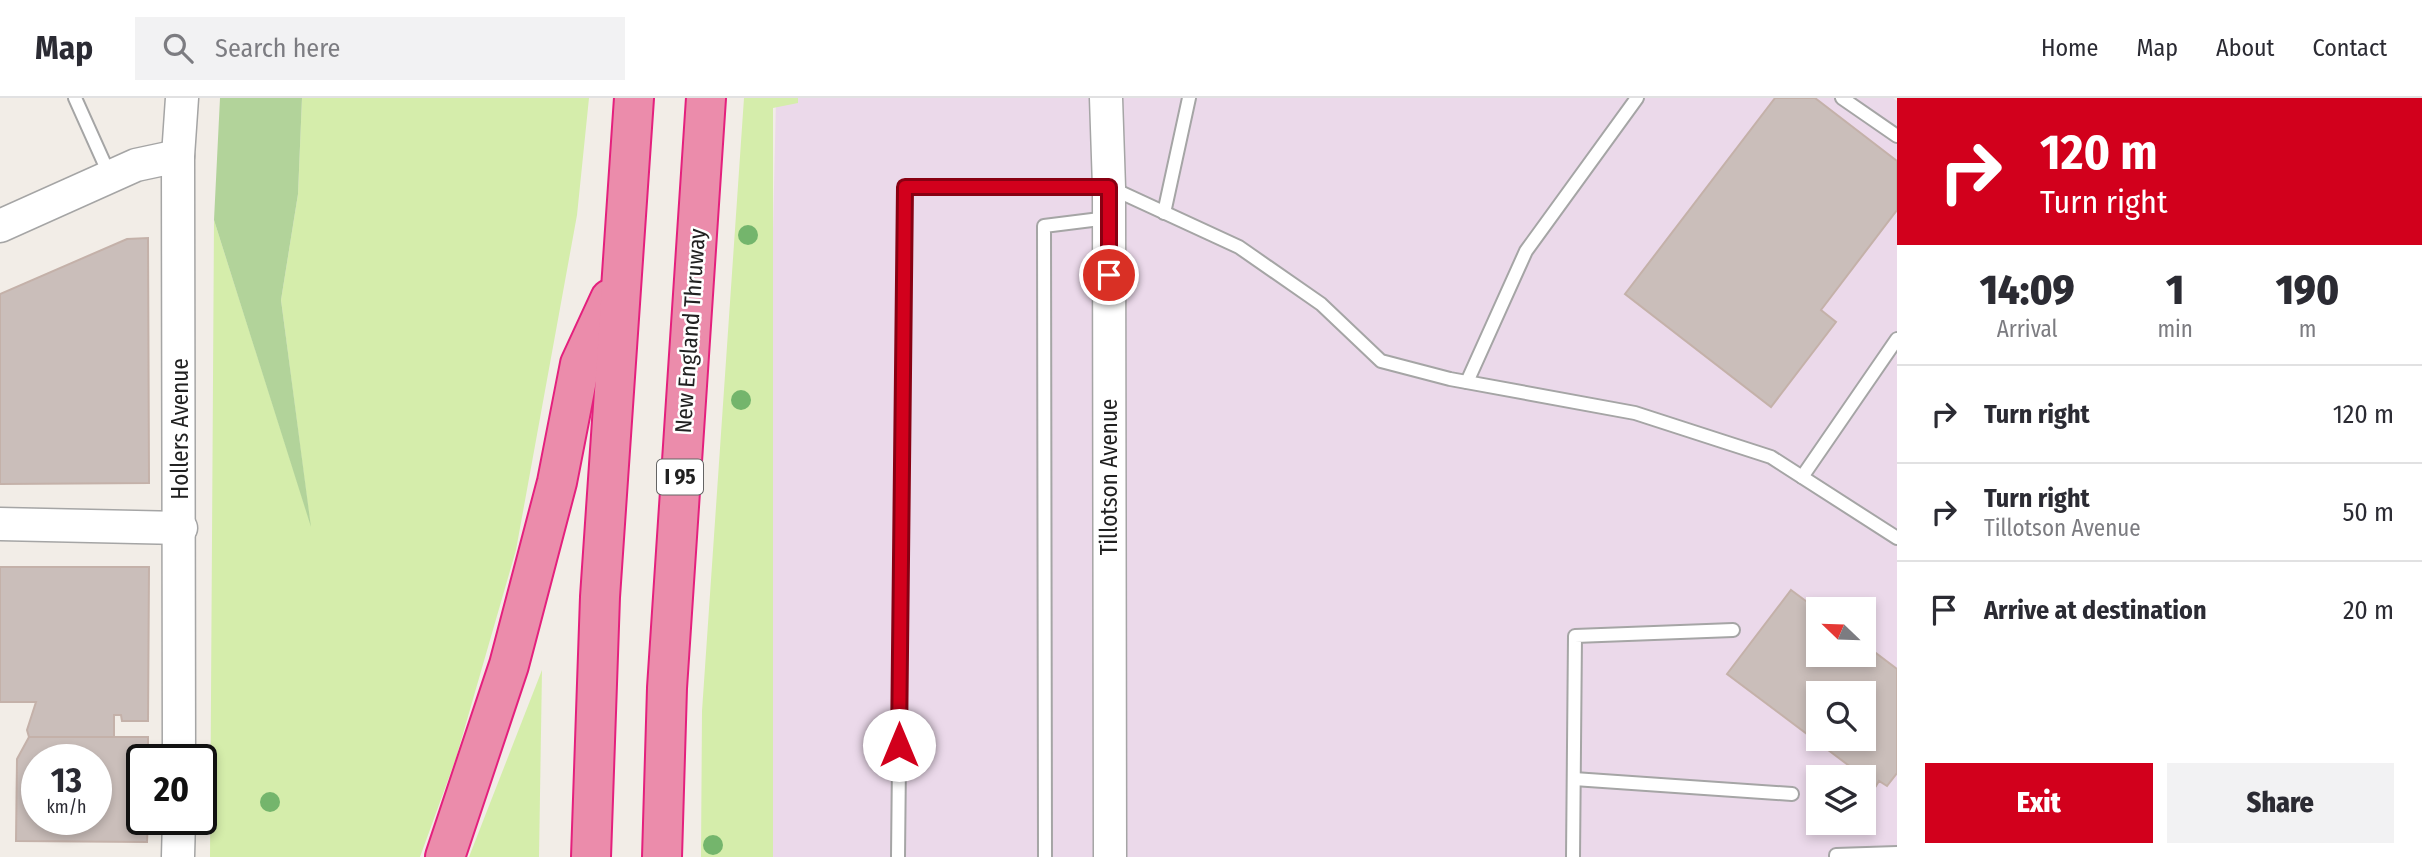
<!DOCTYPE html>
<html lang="en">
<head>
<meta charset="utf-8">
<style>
	body { margin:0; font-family:"Fira Sans Condensed",sans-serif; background:#f2f2f3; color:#2b2b33; height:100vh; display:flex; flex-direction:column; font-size:26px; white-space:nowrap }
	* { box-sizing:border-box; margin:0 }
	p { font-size:23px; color:#7c7c81 }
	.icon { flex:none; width:38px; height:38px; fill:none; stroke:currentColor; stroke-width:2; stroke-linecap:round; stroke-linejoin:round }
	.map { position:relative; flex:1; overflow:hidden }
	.panel { display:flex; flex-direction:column; background:#fff; width:525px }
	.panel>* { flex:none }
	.guide { background:#d2001c; color:#fff; overflow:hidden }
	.needle { width:46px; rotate:293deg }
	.fabs { position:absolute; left:1806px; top:499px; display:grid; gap:14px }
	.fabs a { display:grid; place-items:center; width:70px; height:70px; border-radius:0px; background:#fff; box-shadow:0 4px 10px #0003; font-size:35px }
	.speed { position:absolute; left:21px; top:646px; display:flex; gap:14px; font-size:35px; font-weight:700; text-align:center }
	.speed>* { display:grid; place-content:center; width:91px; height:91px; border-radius:50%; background:#fff; box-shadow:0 4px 10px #0003; line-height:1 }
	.speed small { font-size:18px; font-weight:400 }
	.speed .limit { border:4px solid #111; border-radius:10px; background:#fff; color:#111 }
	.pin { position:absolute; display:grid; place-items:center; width:60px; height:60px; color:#fff; margin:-30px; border:4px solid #fff; border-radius:50%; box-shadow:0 2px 7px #0007 }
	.me { position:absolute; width:77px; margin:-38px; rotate:0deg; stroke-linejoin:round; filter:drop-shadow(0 0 5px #0008) }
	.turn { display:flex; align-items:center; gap:24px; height:147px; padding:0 28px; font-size:32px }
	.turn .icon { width:91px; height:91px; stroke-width:2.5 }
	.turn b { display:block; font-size:49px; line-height:60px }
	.eta { display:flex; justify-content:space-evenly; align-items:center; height:119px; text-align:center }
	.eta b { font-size:42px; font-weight:800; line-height:49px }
	.button { display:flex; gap:14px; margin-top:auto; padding:14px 28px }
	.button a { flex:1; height:80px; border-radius:0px; background:#d2001c; color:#fff; font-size:28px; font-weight:800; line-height:80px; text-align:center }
	.button a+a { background:#f2f2f3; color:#2b2b33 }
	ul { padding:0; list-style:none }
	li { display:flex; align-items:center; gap:21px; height:98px; padding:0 28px; border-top:2px solid #e1e1e2 }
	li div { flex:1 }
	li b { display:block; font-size:26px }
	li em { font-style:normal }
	header { display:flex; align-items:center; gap:42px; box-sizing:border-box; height:98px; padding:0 35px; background:#fff; border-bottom:2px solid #e1e1e2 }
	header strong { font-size:33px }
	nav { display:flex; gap:38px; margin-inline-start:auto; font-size:24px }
	.search { width:490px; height:63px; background:#f2f2f3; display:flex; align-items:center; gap:18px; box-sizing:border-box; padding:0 24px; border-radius:0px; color:#7c7c81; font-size:26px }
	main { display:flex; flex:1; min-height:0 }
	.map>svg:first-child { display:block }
	.industrial { fill:#ebd9ea; fill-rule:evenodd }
	.grass { fill:#d5edab }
	.forest { fill:#b2d39a }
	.building { fill:#cabeba; stroke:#c4b1a9; stroke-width:2; fill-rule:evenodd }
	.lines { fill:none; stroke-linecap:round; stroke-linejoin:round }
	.service-casing { stroke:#a5a5a5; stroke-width:16 }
	.tertiary-casing { stroke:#a5a5a5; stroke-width:35 }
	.motorway-casing { stroke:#e4207d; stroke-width:42 }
	.service { stroke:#fff; stroke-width:12 }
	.tertiary { stroke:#fff; stroke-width:32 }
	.motorway { stroke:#eb8cab; stroke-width:38 }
	.tree { fill:#74b56c }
	.route-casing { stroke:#880012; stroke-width:18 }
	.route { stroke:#d2001c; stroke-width:12 }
	.labels { text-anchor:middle; stroke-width:5; stroke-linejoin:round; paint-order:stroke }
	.shield { fill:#fff; stroke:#646464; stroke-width:2 }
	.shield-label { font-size:21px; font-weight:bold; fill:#212121 }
	.street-label { font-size:23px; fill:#212121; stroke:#fff }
</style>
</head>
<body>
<header>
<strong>Map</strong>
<div class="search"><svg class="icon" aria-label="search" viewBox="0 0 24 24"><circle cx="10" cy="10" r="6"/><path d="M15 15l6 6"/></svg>Search here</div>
<nav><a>Home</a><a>Map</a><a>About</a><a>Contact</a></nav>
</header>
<main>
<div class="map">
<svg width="1897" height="759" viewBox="0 0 1897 759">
	<rect width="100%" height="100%" fill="#f2ede7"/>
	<path class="industrial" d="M776,0H1893L1897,3V759H759ZM1818,511H1864V556H1818ZM1818,595H1864V640H1818ZM1818,679H1864V724H1818Z"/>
	<g class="grass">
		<polygon points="302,0 589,0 577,117 516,452 456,660 420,759 210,759 214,122 310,424 281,202 298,96"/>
		<polygon points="744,0 798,0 798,5 773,10 773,759 701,759 702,613"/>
		<polygon points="542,572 539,759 469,759"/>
	</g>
	<polygon class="forest" points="220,0 302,0 298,96 281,202 311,429 214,122"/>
	<g class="building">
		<polygon points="1775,0 1815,0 1897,63 1897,112 1821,212 1836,224 1771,309 1625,196"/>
		<polygon points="148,140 149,385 0,386 0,196 127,141"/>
		<polygon points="0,469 149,469 148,623 122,623 121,617 114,617 114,640 29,639 27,632 36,604 0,604"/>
		<path d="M1791,492L1818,512V556H1864V546L1897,571V675L1887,688L1879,683L1876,688L1727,576ZM1818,595H1864V640H1818Z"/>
		<path d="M29,639H148V662H142V721H148L147,744L16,743L17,661ZM37,662H96V721H37Z"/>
	</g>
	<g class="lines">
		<g class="service-casing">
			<g id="service">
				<polyline points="75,0 110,78"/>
				<polyline points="1842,0 1897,38"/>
				<polyline points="1164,115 1189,0"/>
				<polyline points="1467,284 1526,153 1637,0"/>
				<polyline points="1802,379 1897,241"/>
				<polyline points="1574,681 1792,696"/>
				<polyline points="898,759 905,89 1109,89 1239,149 1321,206 1381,263 1450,281 1635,315 1771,359 1897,440"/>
				<polyline points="1045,759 1044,128 1108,120"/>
				<polyline points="1573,759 1575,538 1733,532"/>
				<polyline points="1836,759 1836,757 1897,755"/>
			</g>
		</g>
		<g class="tertiary-casing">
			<g id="tertiary">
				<polyline points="1106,0 1109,89 1110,759"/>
				<polyline points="0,128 136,67 178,58"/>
				<polyline points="0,426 181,430"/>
				<polyline points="179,662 178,58 182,0"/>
				<polyline points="178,759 179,721"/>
			</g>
		</g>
		<g class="motorway-casing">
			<g id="motorway">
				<polyline points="445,759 509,567 557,384 580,266 610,201"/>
				<polyline points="591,759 600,499 634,0"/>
				<polyline points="662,759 667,590 706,0"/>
			</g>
		</g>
		<use href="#service" class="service"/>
		<use href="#tertiary" class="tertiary"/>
		<use href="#motorway" class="motorway"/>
	</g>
	<g class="tree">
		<circle cx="748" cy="137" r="10"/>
		<circle cx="741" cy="302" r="10"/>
		<circle cx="270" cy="704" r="10"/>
		<circle cx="713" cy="747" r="10"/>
	</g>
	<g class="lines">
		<g class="route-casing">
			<polyline id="route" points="899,647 905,89 1109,89 1109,177"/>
		</g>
		<use href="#route" class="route"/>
	</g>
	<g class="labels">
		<rect class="shield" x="657" y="361.5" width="46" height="35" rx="5"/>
		<g class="shield-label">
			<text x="680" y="386">I 95</text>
		</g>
		<g class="street-label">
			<text transform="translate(690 233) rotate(-86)" y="8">New England Thruway</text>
			<text transform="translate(180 331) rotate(-90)" y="8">Hollers Avenue</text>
			<text transform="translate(1109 379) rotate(-90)" y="8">Tillotson Avenue</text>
		</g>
	</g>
</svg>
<div class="fabs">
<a><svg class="needle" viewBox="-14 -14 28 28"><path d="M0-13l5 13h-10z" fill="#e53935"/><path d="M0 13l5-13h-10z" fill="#7c7c81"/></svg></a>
<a><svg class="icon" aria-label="search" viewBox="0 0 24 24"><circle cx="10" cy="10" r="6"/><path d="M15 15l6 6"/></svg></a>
<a><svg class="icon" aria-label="layers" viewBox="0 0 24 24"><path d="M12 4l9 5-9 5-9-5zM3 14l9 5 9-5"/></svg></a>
</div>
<div class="speed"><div>13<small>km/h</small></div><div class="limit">20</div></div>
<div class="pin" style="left:1109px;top:177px;background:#d93025"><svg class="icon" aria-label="arrive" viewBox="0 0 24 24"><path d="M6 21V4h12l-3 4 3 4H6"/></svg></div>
<svg class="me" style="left:899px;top:647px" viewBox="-20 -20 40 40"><circle r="19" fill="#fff"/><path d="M0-13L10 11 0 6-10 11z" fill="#d2001c"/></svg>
</div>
<section class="panel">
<div class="guide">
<div class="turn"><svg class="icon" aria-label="right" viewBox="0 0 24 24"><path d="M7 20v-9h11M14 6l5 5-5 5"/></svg><div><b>120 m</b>Turn right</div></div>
</div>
<div class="eta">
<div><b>14:09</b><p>Arrival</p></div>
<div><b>1</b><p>min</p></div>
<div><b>190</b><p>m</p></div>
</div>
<ul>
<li><svg class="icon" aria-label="right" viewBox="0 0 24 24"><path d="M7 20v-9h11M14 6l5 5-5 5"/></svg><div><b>Turn right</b></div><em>120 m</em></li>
<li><svg class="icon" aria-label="right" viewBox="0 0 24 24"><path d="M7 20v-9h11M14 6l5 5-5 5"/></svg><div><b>Turn right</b><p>Tillotson Avenue</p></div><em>50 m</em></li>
<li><svg class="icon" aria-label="arrive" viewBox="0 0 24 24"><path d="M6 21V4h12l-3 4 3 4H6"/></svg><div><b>Arrive at destination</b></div><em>20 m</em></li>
</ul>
<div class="button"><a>Exit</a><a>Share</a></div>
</section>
</main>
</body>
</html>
